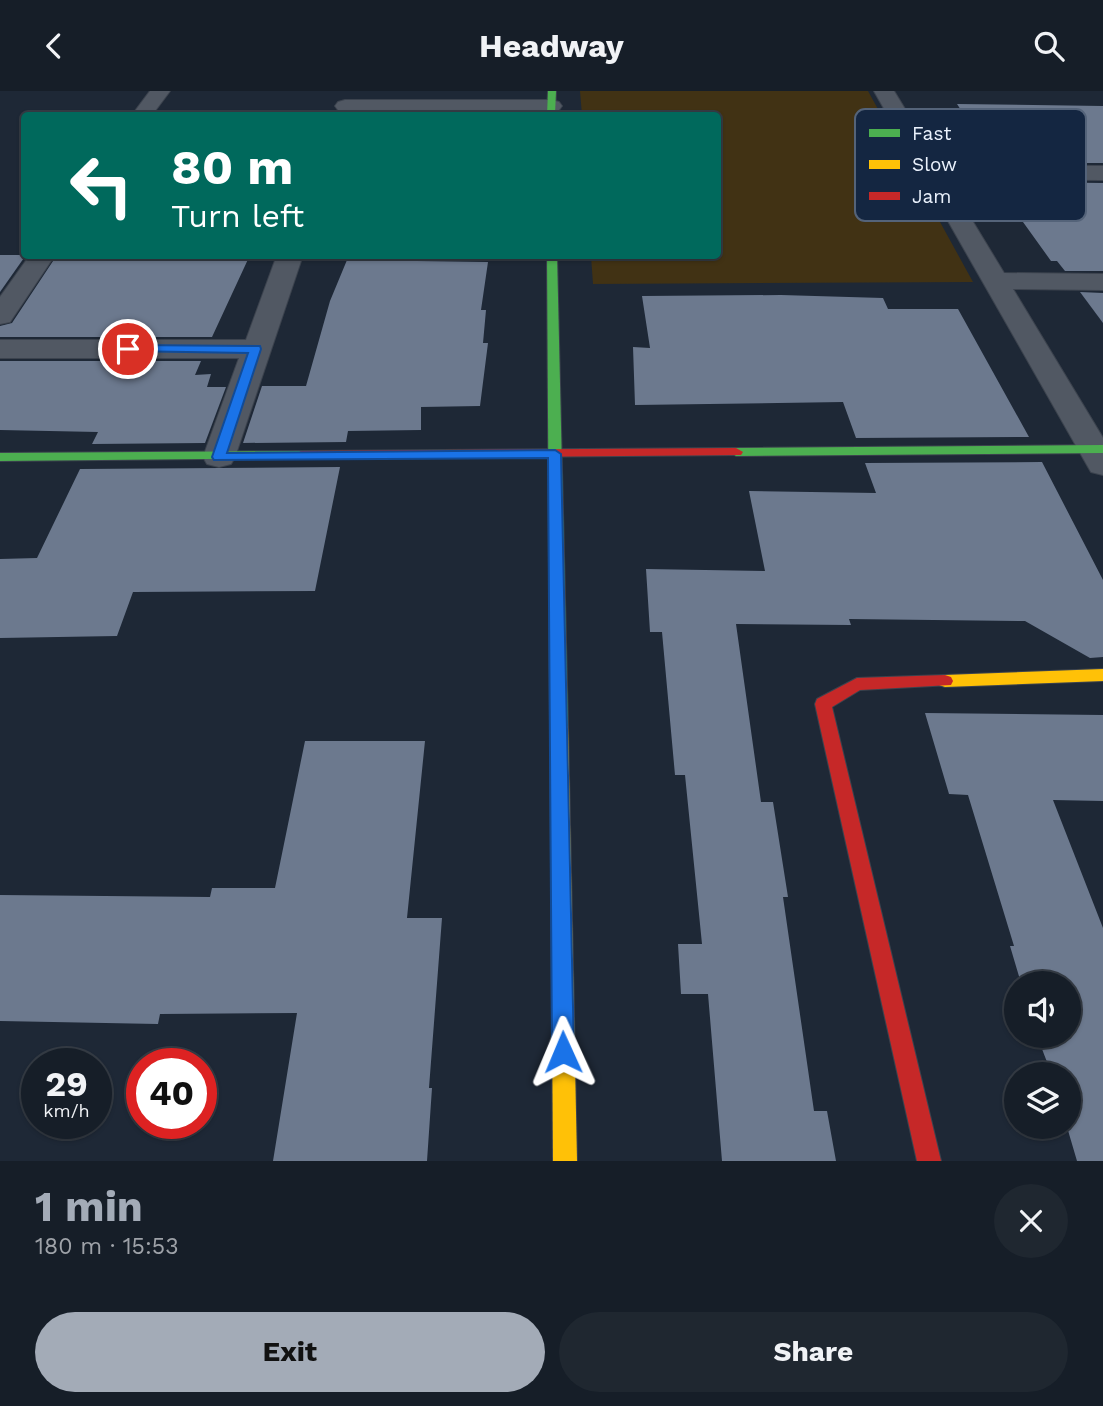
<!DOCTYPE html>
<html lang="en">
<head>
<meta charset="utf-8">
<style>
	body { margin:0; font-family:"Work Sans",sans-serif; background:#1f2730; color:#f1f3f6; height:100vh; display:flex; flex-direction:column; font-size:26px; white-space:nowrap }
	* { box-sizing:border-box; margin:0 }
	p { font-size:23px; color:#9ea2a8 }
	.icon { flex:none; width:38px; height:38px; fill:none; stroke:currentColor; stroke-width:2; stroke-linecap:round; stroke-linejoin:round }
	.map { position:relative; height:1070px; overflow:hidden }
	.sheet { display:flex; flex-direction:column; background:#161e28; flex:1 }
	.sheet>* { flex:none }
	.guide { position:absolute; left:21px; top:21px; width:700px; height:147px; border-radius:7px; box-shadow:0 2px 5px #0004,0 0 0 2px #353c45; background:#00695c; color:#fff; overflow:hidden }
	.buttons { position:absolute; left:1004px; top:880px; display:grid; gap:14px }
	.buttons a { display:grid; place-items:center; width:77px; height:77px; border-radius:50%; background:#161e28; box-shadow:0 2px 5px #0004,0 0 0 2px #353c45; font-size:35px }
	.speed { position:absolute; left:21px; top:957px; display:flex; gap:14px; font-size:35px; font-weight:700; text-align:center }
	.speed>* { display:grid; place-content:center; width:91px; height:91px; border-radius:50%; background:#161e28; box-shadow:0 2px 5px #0004,0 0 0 2px #353c45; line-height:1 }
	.speed small { font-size:18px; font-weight:400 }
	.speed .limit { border:10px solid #d22; background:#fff; color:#111 }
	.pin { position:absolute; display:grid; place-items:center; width:60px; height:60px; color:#fff; margin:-30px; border:4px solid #fff; border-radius:50%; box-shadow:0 2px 7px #0007 }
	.me { position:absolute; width:77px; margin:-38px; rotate:359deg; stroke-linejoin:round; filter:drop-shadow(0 0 5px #0008) }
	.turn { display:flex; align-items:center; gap:24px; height:147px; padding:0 35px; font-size:32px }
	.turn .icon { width:91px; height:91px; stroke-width:2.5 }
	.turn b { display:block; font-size:49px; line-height:60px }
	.round { display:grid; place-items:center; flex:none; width:74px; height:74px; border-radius:37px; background:#1f2730 }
	.overview { display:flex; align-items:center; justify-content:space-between; height:119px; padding:0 35px }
	h1 { font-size:42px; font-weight:700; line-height:52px; color:#a3abb7 }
	.primary-button { display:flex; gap:14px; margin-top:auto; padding:14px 35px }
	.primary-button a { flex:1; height:80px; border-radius:42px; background:#a3abb7; color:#111; font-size:28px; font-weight:700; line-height:80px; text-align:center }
	.primary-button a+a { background:#1f2730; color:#f1f3f6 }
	header { display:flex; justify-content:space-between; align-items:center; height:91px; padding:0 35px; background:#161e28; font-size:32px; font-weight:700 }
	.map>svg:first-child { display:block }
	.green { fill:#413214 }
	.building { fill:#6c798e }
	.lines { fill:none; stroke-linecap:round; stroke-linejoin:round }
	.street-casing { stroke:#3c434e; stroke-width:2 }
	.fast-casing { stroke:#3c434e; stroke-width:2 }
	.slow-casing { stroke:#3c434e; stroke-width:2 }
	.jam-casing { stroke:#3c434e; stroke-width:2 }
	.street { fill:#515863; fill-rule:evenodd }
	.fast { fill:#4caf50; fill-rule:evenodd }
	.slow { fill:#ffc107; fill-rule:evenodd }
	.jam { fill:#c62828; fill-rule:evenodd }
	.route { fill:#1a73e8; stroke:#114b97; stroke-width:2 }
	.key { fill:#142641; stroke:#546379; stroke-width:2 }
	.key-label { font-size:19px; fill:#ebf2fd }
</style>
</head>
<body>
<header><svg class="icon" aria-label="back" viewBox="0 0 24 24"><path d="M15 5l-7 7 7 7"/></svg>Headway<svg class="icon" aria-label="search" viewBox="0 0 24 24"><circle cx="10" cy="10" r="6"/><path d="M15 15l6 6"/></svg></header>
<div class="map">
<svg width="1103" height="1070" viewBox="0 0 1103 1070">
	<rect width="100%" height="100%" fill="#1e2836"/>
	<polygon class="green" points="580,0 868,0 973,191 593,193 591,165 718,164 718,24 582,24"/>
	<g class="building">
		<polygon points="957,13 1103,15 1103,72 992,72 971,42 976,42"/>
		<polygon points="1005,91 1103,92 1103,180 1065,180 1057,170 1051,170 1000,99 1011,99"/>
		<polygon points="0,164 26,164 0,201"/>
		<polygon points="57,164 250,164 212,246 0,246 0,235 12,232"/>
		<polygon points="347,169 488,171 481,219 486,219 483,252 488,252 480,315 421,316 421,339 348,340 346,351 243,352 262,295 306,295 330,210"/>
		<polygon points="1080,201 1103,202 1103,232"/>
		<polygon points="781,204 883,207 888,218 958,218 1029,346 856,347 843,311 635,314 633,256 650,257 642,205"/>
		<polygon points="0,270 201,270 195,284 211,283 207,296 226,296 205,352 92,353 98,341 0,339"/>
		<polygon points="1042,371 1103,489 1103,566 1090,567 1025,530 849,528 851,534 736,533 761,711 773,711 788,806 783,806 814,1020 827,1020 836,1070 722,1070 708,903 681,903 678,853 702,853 685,684 675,684 662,541 650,541 646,478 765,480 749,400 876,402 865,372"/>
		<polygon points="340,376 315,500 133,501 117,545 0,547 0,468 37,467 80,378"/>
		<polygon points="925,622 1103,624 1103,710 1053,709 1103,837 1103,1070 1077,1070 1067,1036 1069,984 1052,984 1037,945 1069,945 1069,892 1021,892 1010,855 1014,855 968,704 949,703"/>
		<polygon points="305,650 425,650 407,827 442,827 429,997 432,997 427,1070 273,1070 297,922 160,923 158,933 0,930 0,804 210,806 212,797 275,797"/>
	</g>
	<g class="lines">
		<g class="street-casing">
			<g id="street">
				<polygon points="150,0 170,0 152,24 132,24"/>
				<polygon points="874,0 894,0 939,74 1103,75 1103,89 947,88 1004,182 1103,183 1103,199 1013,198 1103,347 1103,384 1091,381 1087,374"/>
				<polygon points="345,9 552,9 559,11 562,15 559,19 552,21 338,19 335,15 338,11"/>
				<polygon points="30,164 55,164 10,231 0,233 0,206"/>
				<polygon points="277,164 303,164 235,366 231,373 219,376 207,373 203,366 239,267 0,267 0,249 246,249"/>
			</g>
		</g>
		<g class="fast-casing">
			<g id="fast">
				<polygon points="548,0 556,0 555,24 547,24"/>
				<polygon points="547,164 557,164 568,636 565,641 559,643 553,641 550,636"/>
				<polygon points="1103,354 1103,362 736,365 729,361 736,357"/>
				<polygon points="301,360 306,361 306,367 0,370 0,362"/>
			</g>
		</g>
		<g class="slow-casing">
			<g id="slow">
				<polygon points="1103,578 1103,590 945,596 939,594 937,590 939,586 945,584"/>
				<polygon points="559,629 565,631 568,636 577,1070 553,1070 550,636 553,631"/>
			</g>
		</g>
		<g class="jam-casing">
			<g id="jam">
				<polygon points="736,357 743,361 741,364 301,368 294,364 301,360"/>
				<polygon points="945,584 951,586 953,590 951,594 860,599 832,616 941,1070 917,1070 815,613 817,608 857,587"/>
			</g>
		</g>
		<use href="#street" class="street"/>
		<use href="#fast" class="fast"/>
		<use href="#slow" class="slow"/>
		<use href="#jam" class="jam"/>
	</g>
	<polygon class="route" points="128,254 260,255 261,258 227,362 555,359 561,363 574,961 571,969 563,972 555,969 552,961 548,367 214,369 212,366 248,262 124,260 122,258"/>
	<rect x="855" y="18" width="231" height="112" rx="10" class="key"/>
	<rect x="869" y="38" width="31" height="8" fill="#4caf50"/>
	<rect x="869" y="69" width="31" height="9" fill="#ffc107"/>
	<rect x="869" y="101" width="31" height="8" fill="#c62828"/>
	<g class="key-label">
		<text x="912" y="49">Fast</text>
		<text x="912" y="80">Slow</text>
		<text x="912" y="112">Jam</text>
	</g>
</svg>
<div class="buttons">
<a><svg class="icon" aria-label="sound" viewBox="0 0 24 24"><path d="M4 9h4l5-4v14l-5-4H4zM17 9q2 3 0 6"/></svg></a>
<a><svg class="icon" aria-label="layers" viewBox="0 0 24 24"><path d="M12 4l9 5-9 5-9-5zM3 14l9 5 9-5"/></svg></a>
</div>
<div class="speed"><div>29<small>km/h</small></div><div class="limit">40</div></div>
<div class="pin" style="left:128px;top:258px;background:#d93025"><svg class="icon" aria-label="arrive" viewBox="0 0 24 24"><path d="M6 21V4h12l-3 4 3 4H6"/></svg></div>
<svg class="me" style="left:563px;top:961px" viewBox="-20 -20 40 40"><path d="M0-17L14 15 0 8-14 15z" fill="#1a73e8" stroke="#fff" stroke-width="4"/></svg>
<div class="guide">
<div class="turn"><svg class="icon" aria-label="left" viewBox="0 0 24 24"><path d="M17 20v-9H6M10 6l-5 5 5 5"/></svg><div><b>80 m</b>Turn left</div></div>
</div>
</div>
<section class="sheet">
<div class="overview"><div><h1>1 min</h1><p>180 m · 15:53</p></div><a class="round"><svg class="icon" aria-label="close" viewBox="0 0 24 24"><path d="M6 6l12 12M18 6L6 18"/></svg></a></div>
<div class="primary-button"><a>Exit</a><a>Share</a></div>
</section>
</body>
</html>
